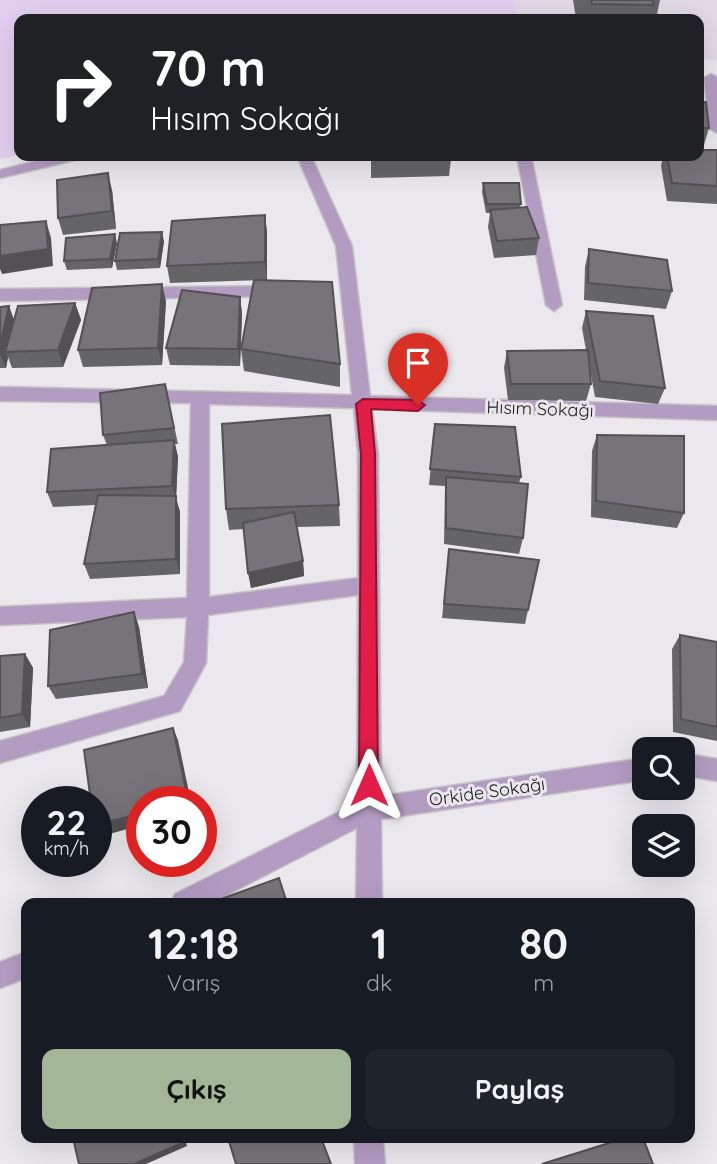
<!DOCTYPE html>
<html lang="tr">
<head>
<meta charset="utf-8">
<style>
	body { margin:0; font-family:Quicksand,sans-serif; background:#20242c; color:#f1f3f6; height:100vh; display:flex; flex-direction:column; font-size:26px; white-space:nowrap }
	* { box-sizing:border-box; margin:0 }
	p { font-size:23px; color:#9ea1a6 }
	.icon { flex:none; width:38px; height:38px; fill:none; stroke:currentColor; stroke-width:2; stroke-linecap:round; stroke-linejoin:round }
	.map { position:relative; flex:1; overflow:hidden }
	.details { position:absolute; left:21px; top:898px; width:674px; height:245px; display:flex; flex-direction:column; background:#171b24; border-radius:14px; box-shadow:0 7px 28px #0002 }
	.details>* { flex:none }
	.top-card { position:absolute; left:14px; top:14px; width:690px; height:147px; border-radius:14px; box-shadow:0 7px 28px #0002; background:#202124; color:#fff; overflow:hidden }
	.buttons { position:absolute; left:632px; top:737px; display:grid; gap:14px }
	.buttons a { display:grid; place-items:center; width:63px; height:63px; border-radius:14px; background:#171b24; box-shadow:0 7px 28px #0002; font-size:35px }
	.speed { position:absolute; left:21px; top:786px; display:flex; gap:14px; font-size:35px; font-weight:700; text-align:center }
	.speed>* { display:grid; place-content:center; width:91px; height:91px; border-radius:50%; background:#171b24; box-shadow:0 7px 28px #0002; line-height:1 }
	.speed small { font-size:18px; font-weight:400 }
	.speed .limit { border:10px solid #d22; background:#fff; color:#111 }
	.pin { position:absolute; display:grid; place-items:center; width:60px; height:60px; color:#fff; margin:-72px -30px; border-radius:50% 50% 50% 0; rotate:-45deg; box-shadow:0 0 7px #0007 }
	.pin .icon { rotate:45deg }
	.me { position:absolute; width:77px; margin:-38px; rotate:0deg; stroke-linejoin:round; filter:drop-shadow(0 0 5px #0008) }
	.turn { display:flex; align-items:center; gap:24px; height:147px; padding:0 21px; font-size:32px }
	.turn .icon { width:91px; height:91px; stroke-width:2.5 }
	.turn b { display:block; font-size:49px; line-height:60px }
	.eta { display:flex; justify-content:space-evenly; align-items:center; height:119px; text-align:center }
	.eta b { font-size:42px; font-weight:700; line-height:49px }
	.primary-button { display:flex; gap:14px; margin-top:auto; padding:14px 21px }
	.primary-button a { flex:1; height:80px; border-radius:14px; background:#a4b698; color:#111; font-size:28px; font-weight:700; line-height:80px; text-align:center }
	.primary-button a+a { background:#20242c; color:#f1f3f6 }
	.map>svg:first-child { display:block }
	.built { fill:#e1dae6 }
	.green { fill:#e2ceee }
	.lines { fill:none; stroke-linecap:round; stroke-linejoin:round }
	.street-casing { stroke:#c7c4c8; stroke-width:3 }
	.street { fill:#b39cc2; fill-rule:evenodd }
	.wall { fill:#656467 }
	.shaded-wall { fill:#535154 }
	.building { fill:#767478; stroke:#535154; stroke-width:2 }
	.route { fill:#e11d48; stroke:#92132f; stroke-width:2 }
	.labels { text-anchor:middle; stroke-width:6; stroke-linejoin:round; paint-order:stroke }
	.street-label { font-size:18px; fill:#222122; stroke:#ebe8ed }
</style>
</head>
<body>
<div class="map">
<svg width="717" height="1164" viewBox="0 0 717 1164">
	<rect width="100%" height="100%" fill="#ebe8ed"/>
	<polygon class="built" points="513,0 717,0 717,60 698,59 698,19 519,19"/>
	<polygon class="green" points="0,0 513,0 519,19 19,19 19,155 0,159"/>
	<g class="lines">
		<g class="street-casing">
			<g id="street">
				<polygon points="711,74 717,77 717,133 710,129 704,78"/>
				<polygon points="57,156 81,156 79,159 0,178 0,170"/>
				<path d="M297,156H311L352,246L370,396L717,406V420L372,409L378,454L381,796L644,758V780L381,819L382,903H356L357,828L211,903H171L175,894L357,803L358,595L208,615L206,663L180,711L0,763V741L164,696L184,662L187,617L0,625V607L187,598L191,403L0,401V387L352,395L336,246ZM209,404L354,408L358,454V578L209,597Z"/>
				<polygon points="517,156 531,156 562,305 554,311 546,305"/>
				<polygon points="281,286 287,288 289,292 287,296 0,301 0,289"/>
				<polygon points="682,753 717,759 717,781 682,775"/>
				<polygon points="26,952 26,978 0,988 0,962"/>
				<polygon points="354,1138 383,1138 385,1164 355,1164"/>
			</g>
		</g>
		<use href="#street" class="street"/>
	</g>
	<g class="wall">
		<polygon points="573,0 660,0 656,19 586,19 586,18 576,18"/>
		<polygon points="698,102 709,128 704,145 698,145"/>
		<polygon points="717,150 717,204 667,201 661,166 663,156 698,156"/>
		<polygon points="371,156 451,159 449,176 371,178"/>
		<polygon points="483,183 521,204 520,207 539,238 536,255 494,258 488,227 490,213 486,213 482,192"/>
		<polygon points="112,190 116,229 63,235 58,218"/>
		<polygon points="265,215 267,233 267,280 170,283 167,266"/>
		<polygon points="164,241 160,268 117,270 115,261"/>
		<polygon points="117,243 112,268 67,270 64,261"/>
		<polygon points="589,249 672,291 666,309 584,300 585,267"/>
		<polygon points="240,297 242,314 240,366 170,365 166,348"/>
		<polygon points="166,301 162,365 83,367 78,350"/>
		<polygon points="75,303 81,320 63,367 12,368 8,357 6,368 0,368 0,307 9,306 14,321"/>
		<polygon points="586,311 665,388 658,404 595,397 590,370 591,384 586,401 508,400 504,368 507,351 586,350 582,328"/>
		<polygon points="241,349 340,364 340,387 244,371"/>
		<polygon points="165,384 178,444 175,444 178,457 176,498 180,512 180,574 90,579 84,564 95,505 53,507 47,492 107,445 103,435"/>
		<polygon points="435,424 521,477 519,483 523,538 519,554 444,544 445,486 429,485"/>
		<polygon points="597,435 684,513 677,528 591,517 592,451"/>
		<polygon points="339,505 340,526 297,527 303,561 304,576 251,588 244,529 229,530 226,509"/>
		<polygon points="449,549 528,610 525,624 442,618"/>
		<polygon points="134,612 139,627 148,688 56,699 48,686"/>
		<polygon points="680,635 717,642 717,741 673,732 672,649"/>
		<polygon points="25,654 33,668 30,727 0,732 0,656"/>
	</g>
	<g class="shaded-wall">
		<polygon points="108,173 112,190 116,229 112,211"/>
		<polygon points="265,215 267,233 267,280 265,262"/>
		<polygon points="46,221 51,238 53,266 2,274 0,269 0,256"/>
		<polygon points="162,232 164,241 160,268 158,259"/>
		<polygon points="115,234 117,243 112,268 110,259"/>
		<polygon points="162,284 166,301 162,365 158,348"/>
		<polygon points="240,297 242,314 240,366 238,349"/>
		<polygon points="75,303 81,320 63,367 58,350"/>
		<polygon points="9,306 15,323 5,352 8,357 6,368 0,354 0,345"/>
		<polygon points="174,440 178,457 176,498 180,512 180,574 176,559 176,500 172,486"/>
		<polygon points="303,561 304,576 251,588 248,573"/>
		<polygon points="134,612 139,627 148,688 142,674"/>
		<polygon points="25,654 33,668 30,727 22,714"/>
		<polygon points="173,728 178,740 191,802 182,802"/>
		<polygon points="142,813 142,825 102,836 96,828 96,825"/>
		<polygon points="180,1138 185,1138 187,1146 146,1164 134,1164"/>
	</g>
	<g class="building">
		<polygon points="591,0 652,0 654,5 592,4"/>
		<polygon points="698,102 706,102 709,128 698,128"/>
		<polygon points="698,150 717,150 717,186 672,183 667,156 698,156"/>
		<polygon points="371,156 450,156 451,159 371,160"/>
		<polygon points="108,173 112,211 58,218 57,180"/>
		<polygon points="483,183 519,183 521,204 487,204"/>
		<polygon points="527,207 539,238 497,241 490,210"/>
		<polygon points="265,215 265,262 167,266 172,221"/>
		<polygon points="46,221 48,249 0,256 0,225"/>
		<polygon points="162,232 158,259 115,261 120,233"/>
		<polygon points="115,234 110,259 64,261 66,238"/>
		<polygon points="589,249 667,260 672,291 588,283"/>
		<polygon points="254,280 332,282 340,364 241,349"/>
		<polygon points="162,284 158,348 78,350 92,288"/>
		<polygon points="182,290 240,297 238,349 166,348"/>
		<polygon points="75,303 58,350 5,352 18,306"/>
		<polygon points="9,306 0,345 0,307"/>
		<polygon points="586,311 653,316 665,388 600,381"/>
		<polygon points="588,350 591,384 511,384 507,351"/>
		<polygon points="165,384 174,428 103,435 100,393"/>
		<polygon points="330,415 339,505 226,509 222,424"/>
		<polygon points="435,424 515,427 521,477 430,469"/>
		<polygon points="597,435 684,436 684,513 596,501"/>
		<polygon points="174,440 172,486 47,492 51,449"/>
		<polygon points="446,477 528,484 523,538 446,528"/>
		<polygon points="98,495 176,496 176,559 84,564"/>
		<polygon points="294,512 303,561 248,573 243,523"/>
		<polygon points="449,549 539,560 528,610 444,604"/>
		<polygon points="134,612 142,674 48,686 50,630"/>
		<polygon points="680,635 717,642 717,727 681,719"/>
		<polygon points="25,654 22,714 0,718 0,656"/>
		<polygon points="173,728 188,800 182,802 142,802 142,813 96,825 96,802 91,802 84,750"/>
		<polygon points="279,878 287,903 210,903"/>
		<polygon points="73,1138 180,1138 182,1143 134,1164 79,1164"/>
		<polygon points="228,1138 321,1138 331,1164 236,1164"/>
		<polygon points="625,1138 643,1138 653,1164 542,1164"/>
	</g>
	<polygon class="route" points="363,399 418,400 425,405 418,411 371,409 375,454 378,785 375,791 369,793 362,791 359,785 361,454 356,404"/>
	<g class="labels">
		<g class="street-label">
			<text transform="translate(540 409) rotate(2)" y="6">Hısım Sokağı</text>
			<text transform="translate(487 792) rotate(-8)" y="6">Orkide Sokağı</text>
		</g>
	</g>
</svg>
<div class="buttons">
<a><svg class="icon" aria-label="search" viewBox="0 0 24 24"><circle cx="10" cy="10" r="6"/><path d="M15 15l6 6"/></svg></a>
<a><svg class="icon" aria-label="layers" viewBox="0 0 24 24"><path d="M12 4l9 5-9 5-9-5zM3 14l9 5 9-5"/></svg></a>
</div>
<div class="speed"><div>22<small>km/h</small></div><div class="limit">30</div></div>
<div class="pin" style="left:418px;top:405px;background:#d93025"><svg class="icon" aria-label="arrive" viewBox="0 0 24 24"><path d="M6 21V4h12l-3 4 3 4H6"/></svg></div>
<svg class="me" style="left:369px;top:785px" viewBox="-20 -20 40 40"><path d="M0-17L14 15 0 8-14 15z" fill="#e11d48" stroke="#fff" stroke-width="4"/></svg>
<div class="top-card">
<div class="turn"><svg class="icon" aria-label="right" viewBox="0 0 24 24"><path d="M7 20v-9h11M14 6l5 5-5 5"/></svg><div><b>70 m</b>Hısım Sokağı</div></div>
</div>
<section class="details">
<div class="eta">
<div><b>12:18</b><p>Varış</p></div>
<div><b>1</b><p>dk</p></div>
<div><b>80</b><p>m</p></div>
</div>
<div class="primary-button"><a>Çıkış</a><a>Paylaş</a></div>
</section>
</div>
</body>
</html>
